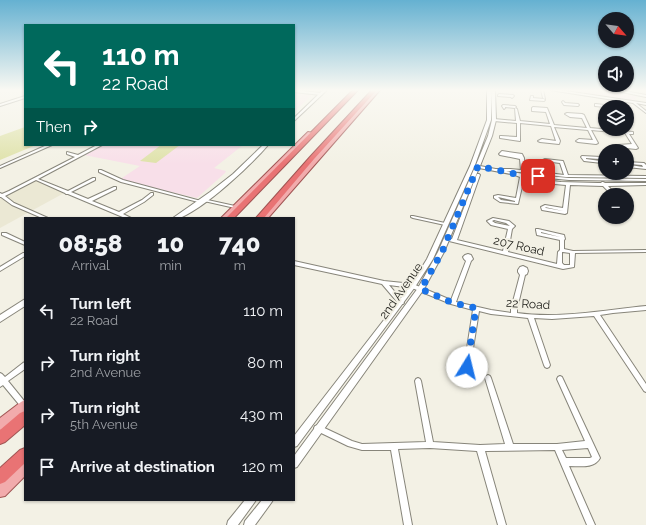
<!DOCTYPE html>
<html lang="en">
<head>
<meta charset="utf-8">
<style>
	body { margin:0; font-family:Raleway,sans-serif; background:#20242c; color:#f1f3f6; height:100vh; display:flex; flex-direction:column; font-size:15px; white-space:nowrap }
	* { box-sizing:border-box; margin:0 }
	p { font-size:13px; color:#9ea1a6 }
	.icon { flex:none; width:22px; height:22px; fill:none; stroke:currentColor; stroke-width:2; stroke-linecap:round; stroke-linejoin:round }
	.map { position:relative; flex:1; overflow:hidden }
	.drawer { position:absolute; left:24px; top:217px; width:271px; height:284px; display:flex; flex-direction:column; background:#171b24; border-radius:0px; box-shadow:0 1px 3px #0004 }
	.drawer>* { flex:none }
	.banner { position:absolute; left:24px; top:24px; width:271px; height:122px; border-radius:0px; box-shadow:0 1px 3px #0004; background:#00695c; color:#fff; overflow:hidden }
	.needle { width:26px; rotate:118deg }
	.controls { position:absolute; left:598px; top:12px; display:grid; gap:8px }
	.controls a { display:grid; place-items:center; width:36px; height:36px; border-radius:50%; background:#171b24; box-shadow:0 1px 3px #0004; font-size:20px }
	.pin { position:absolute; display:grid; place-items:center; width:34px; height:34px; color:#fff; margin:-17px; border-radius:8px; box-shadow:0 2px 6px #0006 }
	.me { position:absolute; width:44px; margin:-22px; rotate:9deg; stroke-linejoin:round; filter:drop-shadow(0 0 3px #0008) }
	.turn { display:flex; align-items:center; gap:14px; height:84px; padding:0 12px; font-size:18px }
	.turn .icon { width:52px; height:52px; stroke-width:2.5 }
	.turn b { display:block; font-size:28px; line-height:34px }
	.then { display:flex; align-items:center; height:38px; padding:0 12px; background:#0003; gap:8px; font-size:15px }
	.eta { display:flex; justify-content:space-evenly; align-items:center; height:68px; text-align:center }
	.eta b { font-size:24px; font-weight:800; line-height:28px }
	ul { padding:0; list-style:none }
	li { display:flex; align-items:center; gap:12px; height:52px; padding:0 12px }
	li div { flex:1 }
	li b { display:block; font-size:15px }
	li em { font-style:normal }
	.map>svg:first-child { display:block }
	.built { fill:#ebe8d4 }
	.education { fill:#f8dfe9 }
	.green { fill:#dfe2aa }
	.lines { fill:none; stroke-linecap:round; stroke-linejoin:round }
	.minor-casing { stroke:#87857a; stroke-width:2 }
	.tertiary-casing { stroke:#87857a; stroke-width:2 }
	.secondary-casing { stroke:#87857a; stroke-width:2 }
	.primary-casing { stroke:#a15553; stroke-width:2 }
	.motorway-casing { stroke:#a15553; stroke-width:2 }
	.minor { fill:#fff; fill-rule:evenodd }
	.tertiary { fill:#fff; fill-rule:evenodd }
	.secondary { fill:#fff; fill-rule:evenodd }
	.primary { fill:#f2abac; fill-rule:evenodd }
	.motorway { fill:#e97374; fill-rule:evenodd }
	.route { stroke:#1a73e8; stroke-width:7; stroke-dasharray:0 12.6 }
	.labels { text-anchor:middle; stroke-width:4; stroke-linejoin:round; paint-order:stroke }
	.street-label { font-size:12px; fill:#1c1c17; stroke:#f3f1e5 }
</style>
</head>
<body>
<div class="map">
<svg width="646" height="525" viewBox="0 0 646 525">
	<rect width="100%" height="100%" fill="#f3f1e5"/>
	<polygon class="built" points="33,178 66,192 0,228 0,194"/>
	<g class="education">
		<polygon points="553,90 609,90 637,95 635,101"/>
		<polygon points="294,92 313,94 294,112"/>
		<polygon points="102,145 243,145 214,168 226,171 225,173 197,198 119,180 140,166 84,155"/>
	</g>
	<g class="green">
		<polygon points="25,127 25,145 36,145 0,160 0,136"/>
		<polygon points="161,145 180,145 156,163 140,161"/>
	</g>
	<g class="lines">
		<g class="minor-casing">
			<g id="minor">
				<polygon points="294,90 321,93 322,94 321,95 294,92"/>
				<polygon points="541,90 543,90 545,99 543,98"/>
				<polygon points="550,90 559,90 646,103 646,105 636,103 646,111 646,113 633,103"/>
				<polygon points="612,90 619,90 646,95 646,97"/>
				<polygon points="499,94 513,95 514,96 512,98 511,97 498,96 498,95"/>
				<polygon points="25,96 25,98 0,106 0,104"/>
				<polygon points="531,96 533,96 533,98 544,99 545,100 544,101 530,100"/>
				<polygon points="563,101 565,103 578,104 579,105 578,106 564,105 562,102"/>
				<polygon points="596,104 613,106 614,107 606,107 595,106 595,104"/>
				<polygon points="503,105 515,106 516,107 515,108 505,107 505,108 504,109 502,106"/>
				<polygon points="533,107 547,108 554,125 587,128 582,118 570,117 565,114 567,113 582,114 584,115 590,128 633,132 633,134 629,134 638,148 636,149 617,147 616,146 618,145 632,144 625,133 591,130 598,143 596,144 578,142 576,141 579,139 593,140 588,130 554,127 560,141 559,144 540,142 538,141 542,139 556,141 551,126 520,123 520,141 500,138 500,136 501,136 517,137 517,123 494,121 492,120 494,119 516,121 515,108 517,109 520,121 550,124 546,112 532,111 532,108"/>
				<polygon points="600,116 605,116 605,118 603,118 603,120 601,120"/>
				<polygon points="47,145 52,145 0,168 0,166"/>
				<polygon points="97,145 102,145 38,179 68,191 93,178 95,178 95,180 71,192 88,199 114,187 116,187 116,189 92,201 119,212 142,200 151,193 153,193 153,195 144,202 123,214 131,218 125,218 68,194 66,194 65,193 36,180 5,196 14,203 48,218 42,218 12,205 1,197 0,197 0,193 2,194 9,191 75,157 67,154 67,152 78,155"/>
				<polygon points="502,151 522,154 524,158 525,170 564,175 560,163 544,161 543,160 545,159 563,161 568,175 646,176 646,178 566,177 510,171 495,171 494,170 496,169 510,169 521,170 520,159 500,155 499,154"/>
				<path d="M582,156L601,157L605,161V165L602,163L584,161L581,157ZM586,158L599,159L600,161L586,159Z"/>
				<path d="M627,162L644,163L646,165V169L627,167ZM629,164L642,165L643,167L630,165Z"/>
				<polygon points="99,170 101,170 123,180 201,201 202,199 203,199 235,206 237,207 235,208 204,201 203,203 202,203 121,182 99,172"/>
				<path d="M515,173H517L529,177L543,180L561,182L598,183H601L602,182H603L605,183H646V185L608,186L616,195H612L603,186L570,185L567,213L565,214L542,210L541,207L545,205L563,208L566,185L543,183L524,178L518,204L500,202L494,198V196L498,195L516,198L520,177L515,175ZM498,197L515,201V202L501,200ZM545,207L563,211L546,208Z"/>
				<path d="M477,174H479L480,175L457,240L503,251L508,229L491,225L487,221L493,218L509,221L515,226L512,229L508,252L557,264L558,252L560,250V240L537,235L536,230V229H538L564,235L565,239L564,240V249L573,251L646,250V252L575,253L574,267L563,269L445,240V239L447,238L452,239ZM494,220L506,223L510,226L495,223L492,221ZM541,232L560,237L541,233ZM562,252H563L570,253V265H564L562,263Z"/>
				<polygon points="411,216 413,216 445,223 447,224 445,225 413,218 411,217"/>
				<polygon points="2,233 6,233 25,242 25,245 2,235"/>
				<polygon points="23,253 25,253 25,256 0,271 0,267"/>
				<path d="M468,254L471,255L473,259L471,261L456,302L491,310L511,313V309L520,275L518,272V270L520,267L523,266L527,268L528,271L527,274L525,275L517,309V313C560,319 603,310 646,306V310L613,313L600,315L646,384V392L644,391L594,316L552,319L534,318L550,365L549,367L547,368L545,367L544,365L528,318L491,314L479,311L470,367L469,369L467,370L465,369L464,367L473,310L451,304L412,288L389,285L403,302L404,303L403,304H399L382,284L294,265V261L384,281L413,284L451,300L466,261L464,259L463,257L465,255Z"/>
				<polygon points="25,362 25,369 8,381 25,402 25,409 22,408 3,385 0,387 0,373 2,374 5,377 23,363"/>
				<path d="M488,375L490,376L491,378L513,444H557L585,441L557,379L558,377L560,376L562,377L600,458C594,469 580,466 569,466L595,525H587L555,450L485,451L506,525H498L477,451L430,448L398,449L412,525H404L391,450H362L348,446L315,430L314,428L315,426L318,425L352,441L362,444L426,442L415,381L416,379L418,378L420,379L421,381L433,442L480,445L505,444L485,378L486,376ZM588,448L592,457L590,458H566L562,450Z"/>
			</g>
		</g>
		<g class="tertiary-casing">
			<g id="tertiary">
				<polygon points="487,90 491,90 491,120 475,165 476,165 488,136 492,120 491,90 495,90 496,120 492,136 480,166 516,173 569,178 646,179 646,181 569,180 516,175 479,168 444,252 424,289 297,467 294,468 294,456 418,288 438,252 475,167 474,167 433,259 415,287 297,446 294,447 294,436 411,285 427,259 470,166 487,120"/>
				<polygon points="245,500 256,500 254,503 238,525 227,525 228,521"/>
				<polygon points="262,500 273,500 271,503 255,525 244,525 245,521"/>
			</g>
		</g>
		<g class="secondary-casing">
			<g id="secondary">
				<polygon points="323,90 327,90 294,121 294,118"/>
				<path d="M263,145H268C249,167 208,205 182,217C179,218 176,218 173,218L210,192L233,174Z"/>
				<polygon points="25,299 25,306 0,322 0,315"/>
			</g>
		</g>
		<g class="primary-casing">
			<g id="primary">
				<polygon points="375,90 380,90 268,218 260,218"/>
				<polygon points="308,132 313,133 229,218 221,218"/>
				<polygon points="25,400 25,412 4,429 0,430 0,418 21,402"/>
				<polygon points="25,462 25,476 5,496 0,497 0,482 21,464"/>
			</g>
		</g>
		<g class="motorway-casing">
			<g id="motorway">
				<polygon points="353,90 358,90 234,218 226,218"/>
				<polygon points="372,90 377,90 314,159 264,218 256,218 310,157"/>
				<polygon points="25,411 25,425 5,442 0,444 0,430 20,413"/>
				<polygon points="25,448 25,463 5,482 0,484 0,468 20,450"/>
			</g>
		</g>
		<use href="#minor" class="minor"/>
		<use href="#tertiary" class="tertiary"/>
		<use href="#secondary" class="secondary"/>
		<use href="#primary" class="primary"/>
		<use href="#motorway" class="motorway"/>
	</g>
	<linearGradient id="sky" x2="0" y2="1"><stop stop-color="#65b1d1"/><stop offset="0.55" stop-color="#faf9f3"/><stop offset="1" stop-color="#faf9f3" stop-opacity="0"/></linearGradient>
	<rect width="646" height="164" fill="url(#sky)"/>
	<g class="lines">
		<polyline class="route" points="467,367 476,308 453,303 421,289 442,252 478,166 516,174 538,176"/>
	</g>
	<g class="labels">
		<g class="street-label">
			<text transform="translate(519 246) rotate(13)" y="4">207 Road</text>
			<text transform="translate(401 291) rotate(-55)" y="4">2nd Avenue</text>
			<text transform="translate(528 304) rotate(3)" y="4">22 Road</text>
		</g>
	</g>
</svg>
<div class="controls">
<a><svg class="needle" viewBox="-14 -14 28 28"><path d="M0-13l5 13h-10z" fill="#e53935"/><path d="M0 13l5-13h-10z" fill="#9ea1a6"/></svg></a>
<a><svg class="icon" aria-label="sound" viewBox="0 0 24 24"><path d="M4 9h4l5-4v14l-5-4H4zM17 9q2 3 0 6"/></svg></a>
<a><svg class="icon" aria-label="layers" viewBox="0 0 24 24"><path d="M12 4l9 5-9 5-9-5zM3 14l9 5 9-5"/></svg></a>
<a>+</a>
<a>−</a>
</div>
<div class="pin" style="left:538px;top:176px;background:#d93025"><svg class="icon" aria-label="arrive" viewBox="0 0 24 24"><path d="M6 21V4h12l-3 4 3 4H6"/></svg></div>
<svg class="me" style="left:467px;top:367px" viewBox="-20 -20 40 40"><circle r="19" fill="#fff"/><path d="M0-13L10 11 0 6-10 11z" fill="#1a73e8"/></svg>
<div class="banner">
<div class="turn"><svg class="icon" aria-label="left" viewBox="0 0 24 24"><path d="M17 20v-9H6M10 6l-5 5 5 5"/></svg><div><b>110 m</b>22 Road</div></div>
<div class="then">Then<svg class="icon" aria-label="right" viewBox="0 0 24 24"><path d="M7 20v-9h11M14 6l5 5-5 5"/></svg></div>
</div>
<section class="drawer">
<div class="eta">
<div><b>08:58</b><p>Arrival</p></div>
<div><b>10</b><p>min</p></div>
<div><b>740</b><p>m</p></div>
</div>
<ul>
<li><svg class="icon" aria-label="left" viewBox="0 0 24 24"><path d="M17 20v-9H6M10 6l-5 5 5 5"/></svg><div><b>Turn left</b><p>22 Road</p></div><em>110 m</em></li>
<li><svg class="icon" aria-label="right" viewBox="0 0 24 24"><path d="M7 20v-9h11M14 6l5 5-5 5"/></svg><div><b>Turn right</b><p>2nd Avenue</p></div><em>80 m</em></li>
<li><svg class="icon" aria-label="right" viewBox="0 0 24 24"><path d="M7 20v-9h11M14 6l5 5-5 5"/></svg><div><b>Turn right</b><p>5th Avenue</p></div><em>430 m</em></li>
<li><svg class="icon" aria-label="arrive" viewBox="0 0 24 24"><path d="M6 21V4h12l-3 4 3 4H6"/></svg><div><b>Arrive at destination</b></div><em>120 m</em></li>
</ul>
</section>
</div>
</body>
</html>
